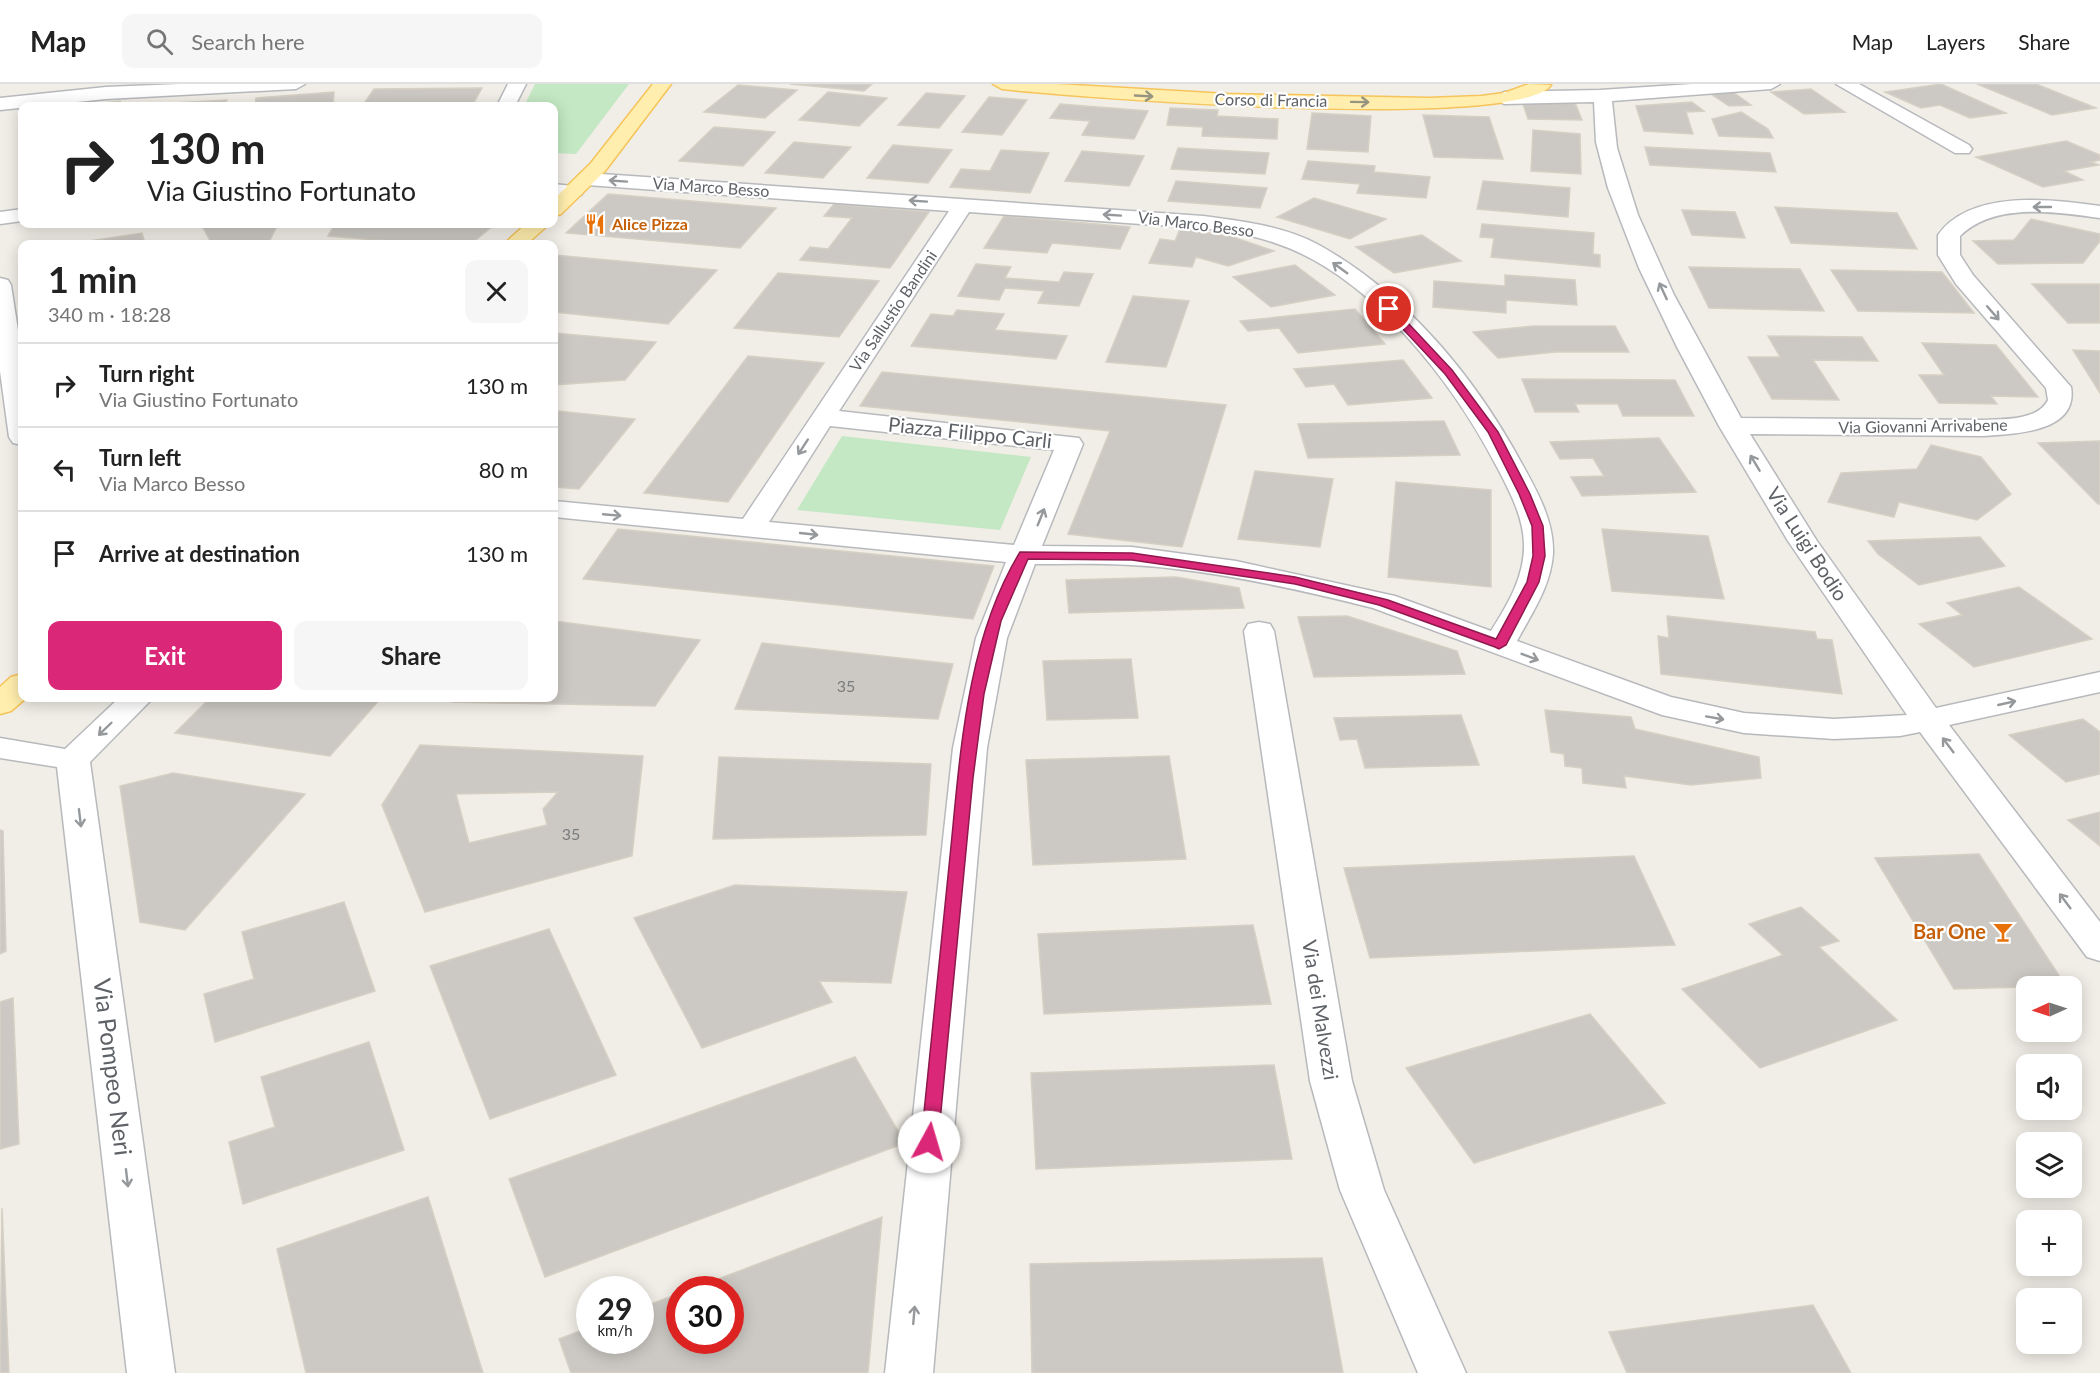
<!DOCTYPE html>
<html lang="en">
<head>
<meta charset="utf-8">
<style>
	body { margin:0; font-family:Lato,sans-serif; background:#f6f6f6; color:#222; height:100vh; display:flex; flex-direction:column; font-size:22px; white-space:nowrap }
	* { box-sizing:border-box; margin:0 }
	p { font-size:20px; color:#767676 }
	.icon { flex:none; width:33px; height:33px; fill:none; stroke:currentColor; stroke-width:2; stroke-linecap:round; stroke-linejoin:round }
	.map { position:relative; flex:1; overflow:hidden }
	.details { position:absolute; left:18px; top:156px; width:540px; height:462px; display:flex; flex-direction:column; background:#fff; border-radius:12px; box-shadow:0 3px 15px #0003 }
	.details>* { flex:none }
	.guide { position:absolute; left:18px; top:18px; width:540px; height:126px; border-radius:12px; box-shadow:0 3px 15px #0003; background:#fff; color:#222; overflow:hidden }
	.needle { width:39px; rotate:267deg }
	.controls { position:absolute; left:2016px; top:892px; display:grid; gap:12px }
	.controls a { display:grid; place-items:center; width:66px; height:66px; border-radius:12px; background:#fff; box-shadow:0 3px 15px #0003; font-size:30px }
	.speed { position:absolute; left:576px; top:1192px; display:flex; gap:12px; font-size:30px; font-weight:700; text-align:center }
	.speed>* { display:grid; place-content:center; width:78px; height:78px; border-radius:50%; background:#fff; box-shadow:0 3px 15px #0003; line-height:1 }
	.speed small { font-size:15px; font-weight:400 }
	.speed .limit { border:9px solid #d22; background:#fff; color:#111 }
	.pin { position:absolute; display:grid; place-items:center; width:51px; height:51px; color:#fff; margin:-26px; border:3px solid #fff; border-radius:50%; box-shadow:0 2px 6px #0007 }
	.me { position:absolute; width:66px; margin:-33px; rotate:6deg; stroke-linejoin:round; filter:drop-shadow(0 0 4px #0008) }
	.turn { display:flex; align-items:center; gap:21px; height:126px; padding:0 30px; font-size:27px }
	.turn .icon { width:78px; height:78px; stroke-width:2.5 }
	.turn b { display:block; font-size:42px; line-height:51px }
	.round { display:grid; place-items:center; flex:none; width:63px; height:63px; border-radius:12px; background:#f6f6f6 }
	.summary { display:flex; align-items:center; justify-content:space-between; height:102px; padding:0 30px }
	h1 { font-size:36px; font-weight:700; line-height:45px }
	.action { display:flex; gap:12px; margin-top:auto; padding:12px 30px }
	.action a { flex:1; height:69px; border-radius:12px; background:#db2777; color:#fff; font-size:24px; font-weight:700; line-height:69px; text-align:center }
	.action a+a { background:#f6f6f6; color:#222 }
	ul { padding:0; list-style:none }
	li { display:flex; align-items:center; gap:18px; height:84px; padding:0 30px; border-top:2px solid #e0e0e0 }
	li div { flex:1 }
	li b { display:block; font-size:22px }
	li em { font-style:normal }
	header { display:flex; align-items:center; gap:36px; box-sizing:border-box; height:84px; padding:0 30px; background:#fff; border-bottom:2px solid #e0e0e0 }
	header strong { font-size:28px }
	nav { display:flex; gap:33px; margin-inline-start:auto; font-size:21px }
	.search { width:420px; height:54px; background:#f6f6f6; display:flex; align-items:center; gap:15px; box-sizing:border-box; padding:0 21px; border-radius:12px; color:#767676; font-size:22px }
	.map>svg:first-child { display:block }
	.green { fill:#c4e8c3 }
	.building { fill:#ccc9c4; stroke:#d6d0c4; stroke-width:1.5; fill-rule:evenodd }
	.lines { fill:none; stroke-linecap:round; stroke-linejoin:round }
	.minor-casing { stroke:#b7b9bd; stroke-width:3 }
	.major-casing { stroke:#f6c45a; stroke-width:3 }
	.minor { fill:#fff; fill-rule:evenodd }
	.major { fill:#ffeead; fill-rule:evenodd }
	.oneway { stroke:#969380 }
	.oneway2 { stroke:#96999c }
	.route { fill:#db2777; stroke:#8e194d; stroke-width:1.5 }
	.labels { text-anchor:middle; stroke-width:4.5; stroke-linejoin:round; paint-order:stroke }
	.far-street-label { font-size:16px; fill:#5e6267; stroke:#fff }
	.far-food-label { font-size:16px; font-weight:bold; fill:#c56008; stroke:#fff; text-anchor:start }
	.number-label { font-size:16px; fill:#7a7c7e }
	.street-label { font-size:20px; fill:#5e6267; stroke:#fff }
	.food-label { font-size:20px; font-weight:bold; fill:#c56008; stroke:#fff; text-anchor:end }
	.near-street-label { font-size:24px; fill:#5e6267; stroke:#fff }
</style>
</head>
<body>
<header>
<strong>Map</strong>
<div class="search"><svg class="icon" aria-label="search" viewBox="0 0 24 24"><circle cx="10" cy="10" r="6"/><path d="M15 15l6 6"/></svg>Search here</div>
<nav><a>Map</a><a>Layers</a><a>Share</a></nav>
</header>
<div class="map">
<svg width="2100" height="1289" viewBox="0 0 2100 1289">
	<rect width="100%" height="100%" fill="#f1eee7"/>
	<g class="green">
		<polygon points="535,0 629,0 576,70 554,69 554,22 524,22"/>
		<polygon points="842,352 1031,373 1000,446 797,426"/>
	</g>
	<g class="building">
		<polygon points="790,0 872,0 864,7"/>
		<polygon points="1941,0 2006,29 1970,34 1940,21 1921,24 1885,8"/>
		<polygon points="1977,0 2036,0 2096,24 2052,31"/>
		<polygon points="738,1 797,6 765,34 704,28"/>
		<polygon points="482,4 472,22 363,21 374,5"/>
		<polygon points="1811,5 1845,28 1804,30 1771,8"/>
		<polygon points="334,8 333,22 255,22 256,14"/>
		<polygon points="828,8 887,14 859,42 799,36"/>
		<polygon points="1733,8 1751,21 1729,22 1711,10"/>
		<polygon points="926,9 965,12 939,44 898,41"/>
		<polygon points="989,13 1027,16 1002,51 962,48"/>
		<polygon points="227,16 224,22 155,22 156,20"/>
		<polygon points="94,17 95,20 120,17 121,22 52,22"/>
		<polygon points="1522,17 1575,19 1582,36 1528,35"/>
		<polygon points="1692,18 1704,27 1686,28 1693,50 1644,47 1636,22"/>
		<polygon points="1060,20 1148,27 1134,55 1082,51 1090,37 1050,34"/>
		<polygon points="1170,24 1218,26 1217,32 1278,35 1277,55 1202,52 1203,43 1167,41"/>
		<polygon points="1741,28 1768,45 1773,54 1719,52 1712,35"/>
		<polygon points="1312,29 1371,32 1368,68 1307,65"/>
		<polygon points="1423,31 1489,33 1503,75 1434,73"/>
		<polygon points="714,43 775,48 743,82 679,77"/>
		<polygon points="1533,46 1580,50 1581,90 1531,87"/>
		<polygon points="2066,57 2100,71 2100,76 2091,78 2099,81 2064,87 2083,96 2043,103 1976,73"/>
		<polygon points="794,58 851,63 823,94 765,89"/>
		<polygon points="893,61 952,66 928,99 867,94"/>
		<polygon points="1645,63 1770,69 1776,88 1650,81"/>
		<polygon points="1178,64 1269,69 1265,90 1171,85"/>
		<polygon points="1001,66 1049,69 1030,109 950,103 961,85 990,87"/>
		<polygon points="1082,67 1144,72 1129,102 1065,97"/>
		<polygon points="1308,77 1375,82 1374,88 1430,93 1426,114 1357,109 1360,100 1302,95"/>
		<polygon points="1176,97 1267,104 1260,124 1168,117"/>
		<polygon points="1483,97 1570,104 1568,133 1477,125"/>
		<polygon points="608,110 776,124 740,164 566,149"/>
		<polygon points="1314,114 1386,135 1350,155 1277,133"/>
		<polygon points="834,120 929,128 890,184 800,176 810,163 828,165 852,134 824,132"/>
		<polygon points="1775,123 1897,129 1917,165 1791,159"/>
		<polygon points="1682,126 1735,128 1745,154 1692,151"/>
		<polygon points="1004,132 1130,143 1120,165 1052,159 1047,169 984,164"/>
		<polygon points="2031,135 2100,150 2100,157 2083,179 1998,180 1973,157 2014,156"/>
		<polygon points="201,140 278,140 268,160 212,160"/>
		<polygon points="335,140 495,140 471,160 426,160 328,152"/>
		<polygon points="1482,140 1594,149 1593,170 1600,171 1600,183 1491,173 1494,154 1480,153"/>
		<polygon points="1180,145 1230,152 1274,167 1228,182 1196,173 1192,183 1149,179 1160,155 1175,157"/>
		<polygon points="142,149 145,160 70,160"/>
		<polygon points="1422,151 1461,177 1394,189 1356,163"/>
		<polygon points="554,171 717,186 668,240 554,228"/>
		<polygon points="976,180 1011,183 1005,194 1059,198 1064,188 1093,190 1079,222 1038,219 1044,207 1005,204 999,216 958,212"/>
		<polygon points="1295,181 1335,211 1271,223 1233,193"/>
		<polygon points="1689,183 1800,185 1824,227 1709,224"/>
		<polygon points="1831,186 1942,188 1974,229 1858,227"/>
		<polygon points="778,189 879,197 839,253 734,244"/>
		<polygon points="1505,191 1575,196 1577,221 1506,216 1506,229 1433,223 1434,197 1505,202"/>
		<polygon points="2032,200 2100,200 2100,239 2068,239"/>
		<polygon points="1133,212 1189,217 1166,283 1106,278"/>
		<polygon points="1355,225 1385,260 1298,269 1279,244 1248,247 1240,237"/>
		<polygon points="957,226 1004,230 995,246 1067,252 1056,275 911,262 931,230 953,232"/>
		<polygon points="1534,242 1615,242 1629,268 1555,268 1498,274 1473,248"/>
		<polygon points="554,249 656,258 625,296 554,301"/>
		<polygon points="1768,252 1862,253 1878,277 1813,276 1839,316 1772,315 1748,273 1780,273"/>
		<polygon points="1922,259 1996,261 2038,313 1991,312 1997,320 1939,319 1919,291 1944,291"/>
		<polygon points="2073,266 2100,267 2100,309"/>
		<polygon points="748,272 824,279 728,418 644,409"/>
		<polygon points="1403,276 1432,314 1348,321 1334,300 1306,303 1294,285"/>
		<polygon points="882,288 1226,321 1182,463 1068,450 1110,347 860,322"/>
		<polygon points="1522,295 1675,296 1694,332 1623,332 1618,320 1575,320 1579,328 1535,328"/>
		<polygon points="558,327 635,335 579,405 554,403 554,333"/>
		<polygon points="1444,337 1460,371 1308,374 1298,340"/>
		<polygon points="1659,354 1696,408 1582,412 1571,393 1604,392 1593,374 1560,375 1550,358"/>
		<polygon points="2100,357 2100,420 2098,420 2038,359"/>
		<polygon points="1931,361 1981,373 2011,410 1977,436 1899,418 1894,433 1828,418 1841,389 1917,385"/>
		<polygon points="1255,387 1333,395 1320,463 1238,455"/>
		<polygon points="1396,398 1491,406 1491,503 1388,493"/>
		<polygon points="618,445 994,482 973,535 583,495"/>
		<polygon points="1602,445 1708,452 1724,515 1612,507"/>
		<polygon points="1980,453 2005,482 1919,501 1878,470 1868,457"/>
		<polygon points="1176,493 1239,504 1244,524 1069,529 1066,496"/>
		<polygon points="2019,503 2092,555 1974,583 1919,540 1962,531 1947,519"/>
		<polygon points="1347,532 1457,567 1465,590 1314,593 1298,533"/>
		<polygon points="1667,532 1815,548 1817,555 1832,556 1842,610 1661,590 1658,552 1669,554"/>
		<polygon points="554,537 700,556 655,622 453,618 456,614 554,614"/>
		<polygon points="762,559 953,580 938,635 735,625"/>
		<polygon points="1131,575 1138,634 1047,636 1043,577"/>
		<polygon points="210,614 381,614 330,672 175,649"/>
		<polygon points="1545,626 1631,633 1635,645 1759,673 1761,694 1691,701 1624,692 1626,704 1583,699 1582,684 1565,682 1564,670 1551,668"/>
		<polygon points="1461,631 1479,681 1365,684 1357,655 1340,656 1334,634"/>
		<polygon points="2083,635 2100,648 2100,690 2066,698 2009,651"/>
		<path d="M420,661L643,672L632,772L425,828L382,721ZM558,708L543,725L547,741L469,759L456,710Z"/>
		<polygon points="1169,672 1186,775 1033,781 1026,676"/>
		<polygon points="719,673 931,680 926,751 713,755"/>
		<polygon points="173,689 305,710 185,846 140,838 120,702"/>
		<polygon points="2100,728 2100,762 2068,736"/>
		<polygon points="0,746 3,747 6,867 0,870"/>
		<polygon points="1979,770 2066,902 1954,905 1875,774"/>
		<polygon points="1634,772 1675,861 1370,874 1344,784"/>
		<polygon points="735,801 907,808 891,899 819,897 832,918 702,964 634,834"/>
		<polygon points="344,818 375,907 215,958 204,910 254,895 242,848"/>
		<polygon points="1801,823 1839,857 1819,863 1897,936 1760,984 1682,905 1783,871 1749,840"/>
		<polygon points="1253,841 1271,920 1044,930 1038,850"/>
		<polygon points="549,845 616,991 490,1035 430,882"/>
		<polygon points="13,914 19,1060 0,1065 0,918"/>
		<polygon points="1590,930 1665,1019 1474,1079 1406,984"/>
		<polygon points="369,958 404,1066 243,1120 229,1058 275,1043 261,993"/>
		<polygon points="855,973 905,1059 545,1193 509,1095"/>
		<polygon points="1274,981 1292,1075 1036,1085 1031,989"/>
		<polygon points="428,1113 483,1289 306,1289 277,1165"/>
		<polygon points="2,1124 9,1289 0,1289"/>
		<polygon points="882,1133 868,1289 571,1289 559,1255 590,1243 590,1257 640,1257 640,1224 680,1209 680,1257 730,1257 730,1206 689,1206"/>
		<polygon points="1322,1174 1343,1289 1032,1289 1030,1180"/>
		<polygon points="1813,1221 1851,1289 1627,1289 1609,1248"/>
	</g>
	<g class="lines">
		<g class="minor-casing">
			<g id="minor">
				<polygon points="179,0 305,0 296,5 106,15 0,26 0,14 106,3"/>
				<polygon points="508,0 526,0 515,22 497,22"/>
				<path d="M1692,0H1780L1771,5L1612,17L1617,64L1638,131L1674,211L1741,334L1982,336C2002,335 2038,337 2048,316L2046,304L1956,200L1938,171V151C1970,105 2052,115 2100,122V134C2055,128 1995,118 1960,152V171L1973,191L2071,303C2079,349 2013,350 1982,352L1750,350L1817,457L1936,624L2100,588V608L1949,641L2100,838V877L2087,873L1920,648L1900,652L1834,655L1744,649L1662,631L1373,524C1298,505 1208,485 1131,481C1099,479 1066,480 1035,480L1007,554L987,664L933,1289H885L953,664L976,554L1006,478L554,433V417L743,435L949,127L587,101L580,99L577,95L580,91L587,89L1203,132C1241,137 1283,142 1317,160C1405,208 1475,293 1522,380C1537,407 1554,437 1553,469C1551,502 1532,529 1517,557L1671,613L1744,629L1834,635L1907,631L1788,457L1719,342L1677,263L1639,184L1608,104L1596,58L1594,18L1504,20L1495,14L1504,8L1600,6ZM969,128C1027,132 1084,136 1141,140C1186,143 1232,144 1275,159C1370,190 1453,298 1497,383C1509,406 1523,432 1524,459C1525,492 1508,520 1491,547L1395,512L1236,477L1132,463L1042,462L1083,360L1079,354L839,327ZM830,342L1054,366L1014,461L769,438Z"/>
				<polygon points="1836,0 1859,0 1969,61 1972,65 1969,69 1955,69"/>
				<polygon points="554,100 581,103 584,107 581,111 554,112"/>
				<polygon points="22,125 22,137 0,140 0,128"/>
				<polygon points="0,194 8,196 11,201 22,272 22,361 13,359 9,353 0,287"/>
				<polygon points="1259,538 1270,540 1274,547 1352,997 1384,1106 1466,1289 1418,1289 1340,1106 1310,997 1244,547 1248,540"/>
				<polygon points="119,614 153,614 90,678 175,1289 127,1289 57,683 0,674 0,654 65,665"/>
			</g>
		</g>
		<g class="major-casing">
			<g id="major">
				<polygon points="653,0 671,0 605,87 561,130 554,132 554,115 591,79"/>
				<path d="M993,0H1056L1227,10L1429,14L1481,12L1504,9L1529,0L1551,1C1518,48 1075,13 1002,5Z"/>
				<polygon points="526,140 549,140 527,160 504,160"/>
				<polygon points="22,590 22,614 26,614 11,627 0,630 0,603 11,593"/>
			</g>
		</g>
		<use href="#minor" class="minor"/>
		<use href="#major" class="major"/>
	</g>
	<defs><path id="oneway-shaft" d="M-6 0H5M1.5-3L5.5 0L1.5 3" fill="none" stroke-width="1.6" stroke-linecap="round" stroke-linejoin="round" transform="scale(1.5)"/></defs>
	<g class="oneway">
		<use href="#oneway-shaft" transform="translate(1144 12) rotate(3)"/>
		<use href="#oneway-shaft" transform="translate(1360 18) rotate(1)"/>
	</g>
	<g class="oneway2">
		<use href="#oneway-shaft" transform="translate(618 97) rotate(-176)"/>
		<use href="#oneway-shaft" transform="translate(918 117) rotate(-176)"/>
		<use href="#oneway-shaft" transform="translate(2042 123) rotate(180)"/>
		<use href="#oneway-shaft" transform="translate(1112 131) rotate(-176)"/>
		<use href="#oneway-shaft" transform="translate(1340 184) rotate(-144)"/>
		<use href="#oneway-shaft" transform="translate(1663 207) rotate(-115)"/>
		<use href="#oneway-shaft" transform="translate(1993 229) rotate(49)"/>
		<use href="#oneway-shaft" transform="translate(803 363) rotate(123)"/>
		<use href="#oneway-shaft" transform="translate(1755 379) rotate(-121)"/>
		<use href="#oneway-shaft" transform="translate(612 431) rotate(5)"/>
		<use href="#oneway-shaft" transform="translate(1041 433) rotate(-68)"/>
		<use href="#oneway-shaft" transform="translate(809 450) rotate(6)"/>
		<use href="#oneway-shaft" transform="translate(1530 573) rotate(21)"/>
		<use href="#oneway-shaft" transform="translate(2007 619) rotate(-13)"/>
		<use href="#oneway-shaft" transform="translate(1715 634) rotate(10)"/>
		<use href="#oneway-shaft" transform="translate(105 645) rotate(136)"/>
		<use href="#oneway-shaft" transform="translate(1948 661) rotate(-127)"/>
		<use href="#oneway-shaft" transform="translate(80 734) rotate(83)"/>
		<use href="#oneway-shaft" transform="translate(2065 817) rotate(-127)"/>
		<use href="#oneway-shaft" transform="translate(127 1094) rotate(83)"/>
		<use href="#oneway-shaft" transform="translate(914 1231) rotate(-85)"/>
	</g>
	<path class="route" d="M1386,223H1393L1452,286L1498,348L1530,410L1543,442L1545,472L1539,498L1506,561L1499,565L1495,563L1379,521L1295,500L1132,476L1028,475L1001,537L984,610L973,694L938,1058L936,1063H923L921,1058C930,966 940,874 949,782C960,678 964,560 1020,468L1132,469L1295,493L1388,516L1496,555L1527,498L1533,472L1532,442L1519,410L1488,348L1445,290L1386,227Z"/>
	<defs>
		<g id="restaurant-bare" transform="scale(1.62)"><path d="M-5-6h1v4h1v-4h1v4h1v-4h1v5L-1.5 .5V6h-2V.5L-5-1ZM5-6V6H3V1.5H1.5Q1.5-4 5-6Z" fill="#e8710a" stroke="#fff" stroke-width="2.5" paint-order="stroke"/></g>
		<g id="bar-bare" transform="scale(1.62)"><path d="M-6-5H6L.8 .8V4.5H3.5V6h-7V4.5H-.8V.8Z" fill="#e8710a" stroke="#fff" stroke-width="2.5" paint-order="stroke"/></g>
	</defs>
	<g fill-rule="evenodd">
		<use href="#restaurant-bare" x="595" y="140"/>
		<use href="#bar-bare" x="2003" y="848"/>
	</g>
	<g class="labels">
		<g class="far-street-label">
			<text transform="translate(1271 16) rotate(1)" y="6">Corso di Francia</text>
			<text transform="translate(711 103) rotate(4)" y="6">Via Marco Besso</text>
			<text transform="translate(1196 140) rotate(7)" y="6">Via Marco Besso</text>
			<text transform="translate(893 227) rotate(-56)" y="6">Via Sallustio Bandini</text>
			<text transform="translate(1923 342) rotate(-1)" y="6">Via Giovanni Arrivabene</text>
		</g>
		<g class="far-food-label">
			<text x="612" y="146">Alice Pizza</text>
		</g>
		<g class="number-label">
			<text x="846" y="608">35</text>
			<text x="571" y="756">35</text>
		</g>
		<g class="street-label">
			<text transform="translate(970 349) rotate(6)" y="7">Piazza Filippo Carli</text>
			<text transform="translate(1807 460) rotate(57)" y="7">Via Luigi Bodio</text>
			<text transform="translate(1320 926) rotate(81)" y="7">Via dei Malvezzi</text>
		</g>
		<g class="food-label">
			<text x="1986" y="855">Bar One</text>
		</g>
		<g class="near-street-label">
			<text transform="translate(112 983) rotate(83)" y="8">Via Pompeo Neri</text>
		</g>
	</g>
</svg>
<div class="controls">
<a><svg class="needle" viewBox="-14 -14 28 28"><path d="M0-13l5 13h-10z" fill="#e53935"/><path d="M0 13l5-13h-10z" fill="#767676"/></svg></a>
<a><svg class="icon" aria-label="sound" viewBox="0 0 24 24"><path d="M4 9h4l5-4v14l-5-4H4zM17 9q2 3 0 6"/></svg></a>
<a><svg class="icon" aria-label="layers" viewBox="0 0 24 24"><path d="M12 4l9 5-9 5-9-5zM3 14l9 5 9-5"/></svg></a>
<a>+</a>
<a>−</a>
</div>
<div class="speed"><div>29<small>km/h</small></div><div class="limit">30</div></div>
<div class="pin" style="left:1389px;top:225px;background:#d93025"><svg class="icon" aria-label="arrive" viewBox="0 0 24 24"><path d="M6 21V4h12l-3 4 3 4H6"/></svg></div>
<svg class="me" style="left:929px;top:1058px" viewBox="-20 -20 40 40"><circle r="19" fill="#fff"/><path d="M0-13L10 11 0 6-10 11z" fill="#db2777"/></svg>
<div class="guide">
<div class="turn"><svg class="icon" aria-label="right" viewBox="0 0 24 24"><path d="M7 20v-9h11M14 6l5 5-5 5"/></svg><div><b>130 m</b>Via Giustino Fortunato</div></div>
</div>
<section class="details">
<div class="summary"><div><h1>1 min</h1><p>340 m · 18:28</p></div><a class="round"><svg class="icon" aria-label="close" viewBox="0 0 24 24"><path d="M6 6l12 12M18 6L6 18"/></svg></a></div>
<ul>
<li><svg class="icon" aria-label="right" viewBox="0 0 24 24"><path d="M7 20v-9h11M14 6l5 5-5 5"/></svg><div><b>Turn right</b><p>Via Giustino Fortunato</p></div><em>130 m</em></li>
<li><svg class="icon" aria-label="left" viewBox="0 0 24 24"><path d="M17 20v-9H6M10 6l-5 5 5 5"/></svg><div><b>Turn left</b><p>Via Marco Besso</p></div><em>80 m</em></li>
<li><svg class="icon" aria-label="arrive" viewBox="0 0 24 24"><path d="M6 21V4h12l-3 4 3 4H6"/></svg><div><b>Arrive at destination</b></div><em>130 m</em></li>
</ul>
<div class="action"><a>Exit</a><a>Share</a></div>
</section>
</div>
</body>
</html>
